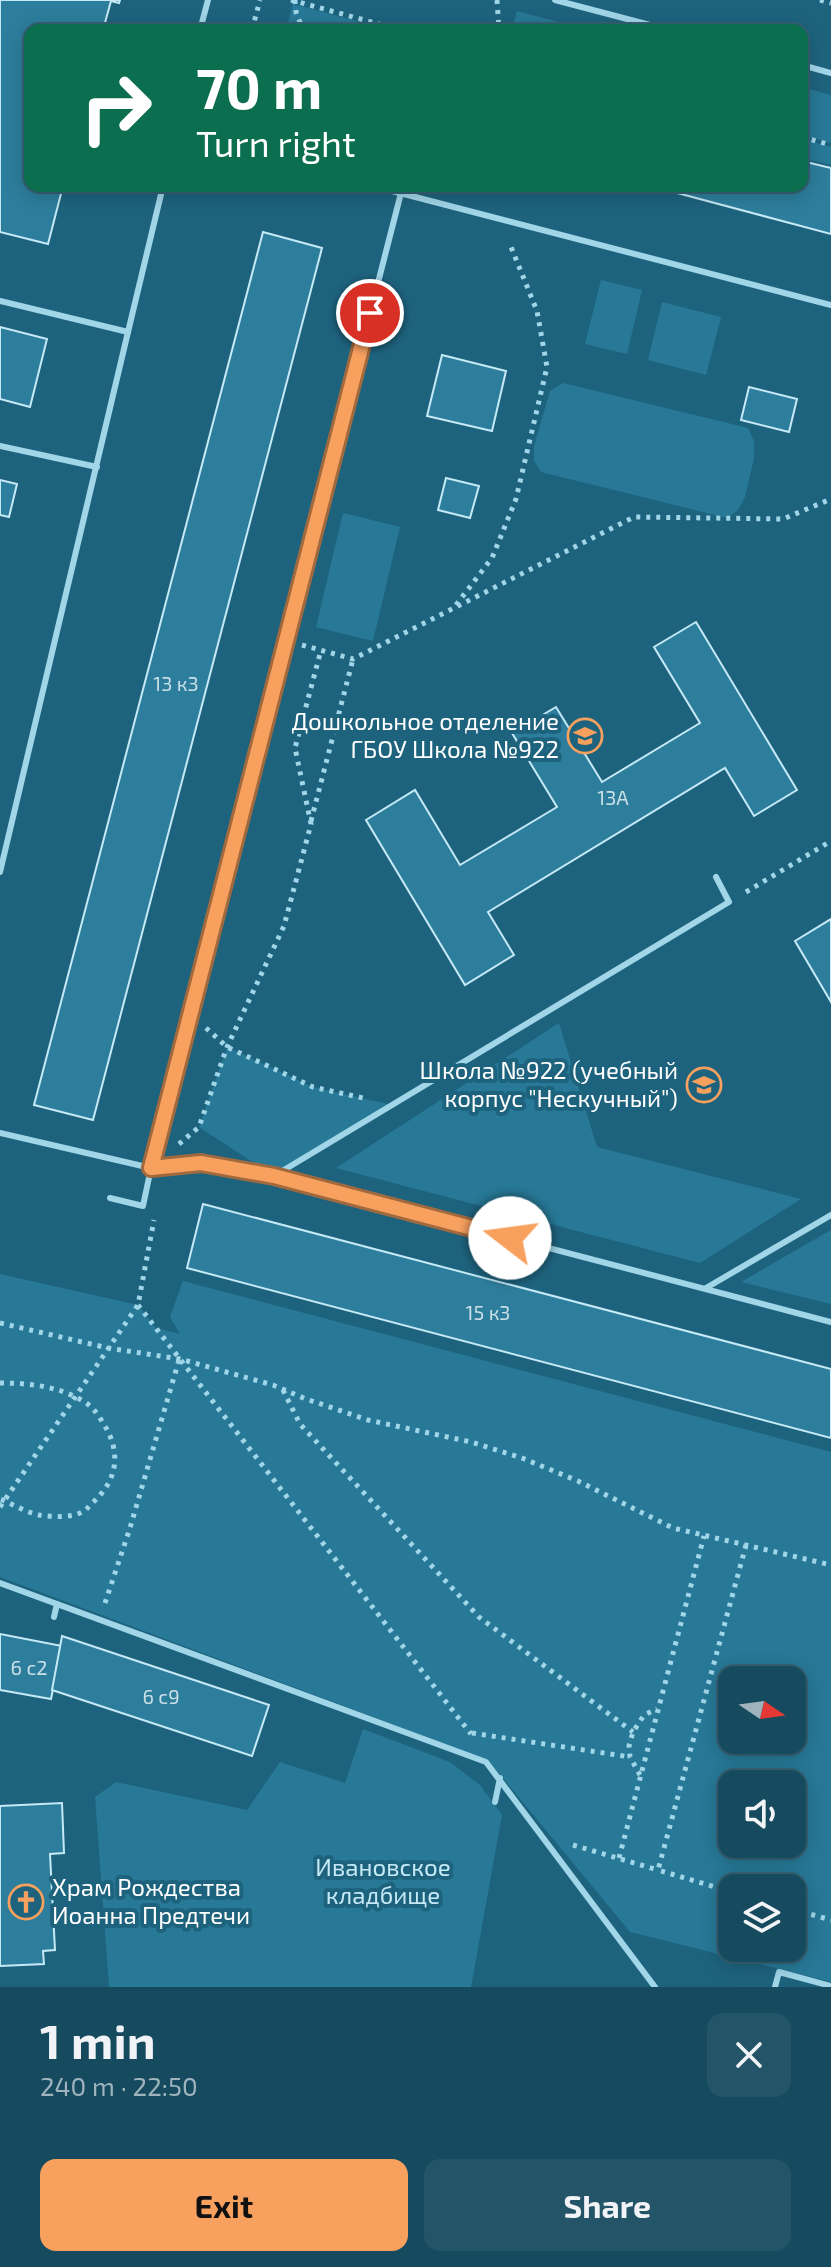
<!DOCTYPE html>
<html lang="en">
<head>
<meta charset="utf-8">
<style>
	body { margin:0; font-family:"Exo 2",sans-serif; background:#235467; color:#f1f3f6; height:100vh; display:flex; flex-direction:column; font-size:30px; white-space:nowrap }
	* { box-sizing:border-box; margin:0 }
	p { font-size:26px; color:#9eb3bc }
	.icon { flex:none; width:44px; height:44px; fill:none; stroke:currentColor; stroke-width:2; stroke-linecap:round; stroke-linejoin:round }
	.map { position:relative; height:1987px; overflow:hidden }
	.sheet { display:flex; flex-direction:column; background:#164a5e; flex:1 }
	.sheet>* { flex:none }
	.banner { position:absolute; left:24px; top:24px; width:784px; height:168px; border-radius:16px; box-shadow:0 4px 20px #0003,0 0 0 2px #356273; background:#0b6e4f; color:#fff; overflow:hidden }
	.needle { width:52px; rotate:103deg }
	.fabs { position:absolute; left:718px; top:1666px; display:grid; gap:16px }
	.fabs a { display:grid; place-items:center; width:88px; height:88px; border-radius:16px; background:#164a5e; box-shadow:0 4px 20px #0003,0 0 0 2px #356273; font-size:40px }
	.pin { position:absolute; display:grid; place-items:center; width:68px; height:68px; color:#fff; margin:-34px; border:4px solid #fff; border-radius:50%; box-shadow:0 2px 8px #0007 }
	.me { position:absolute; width:88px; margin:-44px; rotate:285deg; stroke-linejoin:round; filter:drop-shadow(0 0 6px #0008) }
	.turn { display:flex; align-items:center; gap:28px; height:168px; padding:0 40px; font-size:36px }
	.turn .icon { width:104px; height:104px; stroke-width:2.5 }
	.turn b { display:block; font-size:56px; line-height:68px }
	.round { display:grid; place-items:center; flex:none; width:84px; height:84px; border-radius:16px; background:#235467 }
	.overview { display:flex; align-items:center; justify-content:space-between; height:136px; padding:0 40px }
	h1 { font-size:48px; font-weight:700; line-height:60px }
	.primary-button { display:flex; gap:16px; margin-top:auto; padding:16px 40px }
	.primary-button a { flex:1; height:92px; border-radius:16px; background:#f8a15f; color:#111; font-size:32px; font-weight:700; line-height:92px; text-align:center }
	.primary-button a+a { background:#235467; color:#f1f3f6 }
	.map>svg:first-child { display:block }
	.green { fill:#277997; fill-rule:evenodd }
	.building { fill:#2d7e9c; stroke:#c5e9f6; stroke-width:2 }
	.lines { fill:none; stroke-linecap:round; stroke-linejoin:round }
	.path { stroke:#a1d5e8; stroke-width:5; stroke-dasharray:4 6; stroke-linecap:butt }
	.service { stroke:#a1d5e8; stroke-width:6 }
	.route-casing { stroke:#a1693e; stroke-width:20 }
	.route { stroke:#f8a15f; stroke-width:14 }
	.labels { text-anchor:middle; stroke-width:8; stroke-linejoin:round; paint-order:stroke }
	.number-label { font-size:20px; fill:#cadfe6 }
	.poi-label { font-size:24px; fill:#fff; stroke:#1e637e; text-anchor:end }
	.park-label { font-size:24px; fill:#c5e9f6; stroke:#1e637e }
</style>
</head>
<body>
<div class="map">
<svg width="831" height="1987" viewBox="0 0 831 1987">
	<rect width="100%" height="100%" fill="#1e637e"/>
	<g class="green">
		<polygon points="293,4 391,30 286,30"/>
		<polygon points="517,11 588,30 512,30"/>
		<polygon points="802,87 831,95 831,143 802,135"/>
		<polygon points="802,139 831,147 831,165 802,158"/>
		<polygon points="601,280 642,290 627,354 585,344"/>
		<polygon points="662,302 721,317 706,375 648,360"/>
		<polygon points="563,383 748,428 754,441 754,458 745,497 738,510 727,518 541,472 534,461 534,446 550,391"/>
		<polygon points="343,513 400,527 373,641 316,627"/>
		<polygon points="559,1023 597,1147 801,1199 700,1263 336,1168"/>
		<polygon points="227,1047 313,1087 392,1105 274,1176 199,1127"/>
		<polygon points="831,1230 831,1304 741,1282"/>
		<path d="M0,1274L138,1305L156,1328L180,1334L170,1317L183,1281L831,1452V1982L630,1932L488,1760L0,1577ZM732,1680H792V1740H732ZM732,1784H792V1844H732ZM732,1888H792V1948H732Z"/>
		<polygon points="363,1729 450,1762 480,1785 502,1815 471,1987 109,1987 95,1797 116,1782 247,1810 280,1762 345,1783"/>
	</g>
	<g class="building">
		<polygon points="0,0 120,0 119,3 111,1 103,30 30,30 30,186 63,186 48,244 0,232"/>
		<polygon points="802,161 831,168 831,234 651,186 802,186"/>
		<polygon points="263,232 322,248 93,1120 34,1105"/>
		<polygon points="0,327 47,339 30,407 0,399"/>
		<polygon points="442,355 506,371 492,431 427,416"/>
		<polygon points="749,387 797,399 789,432 741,420"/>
		<polygon points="446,478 479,486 470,518 438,510"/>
		<polygon points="0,480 17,484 9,517 0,515"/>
		<polygon points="696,622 797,790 754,816 725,768 488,912 514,955 465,985 366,820 415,790 460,865 557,807 512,733 556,707 602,782 700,723 654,647"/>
		<polygon points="831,919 831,1002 795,941"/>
		<polygon points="203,1204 831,1369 831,1438 187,1268"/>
		<polygon points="0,1634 62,1646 51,1699 0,1690"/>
		<polygon points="62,1636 269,1705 252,1756 52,1690"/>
		<polygon points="62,1803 64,1853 50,1854 55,1950 43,1951 44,1964 0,1966 0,1806"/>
	</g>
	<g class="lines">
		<g class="path">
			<polyline points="291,0 401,30"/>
			<polyline points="295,0 296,12 303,30"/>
			<polyline points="497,0 499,30"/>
			<polyline points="820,0 831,3"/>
			<polyline points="252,30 260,0"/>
			<polyline points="802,137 831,145"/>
			<polyline points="456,605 492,558 516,499 547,367 537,311 509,242"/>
			<polyline points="302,645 353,659 634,517 783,519 831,499"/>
			<polyline points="311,821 353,659"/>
			<polyline points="746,892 831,841"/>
			<polyline points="206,1028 227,1047 313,1087 363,1098"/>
			<polyline points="179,1144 199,1127 227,1047 284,926 311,824 295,748 321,650"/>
			<polyline points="138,1305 471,1734"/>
			<polyline points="0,1323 108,1348 180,1359 273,1385 306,1399 368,1420 471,1442 522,1458 578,1481 673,1528 831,1565"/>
			<path d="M0,1383C28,1383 58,1386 83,1401C92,1406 98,1414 103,1423C122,1452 118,1481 91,1504C88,1507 86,1511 82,1512C72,1518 51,1517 39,1515C25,1512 13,1504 0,1499"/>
			<polyline points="283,1390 300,1424 479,1617 633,1732"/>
			<polyline points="0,1507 138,1305 154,1220"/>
			<polyline points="105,1603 130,1528 179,1360"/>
			<polyline points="472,1733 630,1757"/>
			<polyline points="640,1775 630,1757 629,1746 633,1732 644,1715 657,1709"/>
			<polyline points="573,1845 658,1870"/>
			<polyline points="619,1858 704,1536"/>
			<polyline points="732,1892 658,1870 746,1545"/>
			<polyline points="792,1909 831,1920"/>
		</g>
		<g class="service">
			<polyline points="555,0 669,30"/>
			<polyline points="200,30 208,0"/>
			<polyline points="802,65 831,73"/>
			<polyline points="373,186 831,305"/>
			<polyline points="0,301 128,332 0,872"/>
			<polyline points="128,332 163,186"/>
			<polyline points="0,446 97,467"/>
			<polyline points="0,1133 151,1168 401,193"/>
			<polyline points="274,1176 729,902 716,877"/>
			<polyline points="110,1198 143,1206 151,1168 201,1163 274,1176 831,1322"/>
			<polyline points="706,1288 831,1215"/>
			<polyline points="0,1583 486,1762 655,1987"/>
			<polyline points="54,1617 57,1604"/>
			<polyline points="495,1802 500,1778"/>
			<polyline points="775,1987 779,1972 831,1986"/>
		</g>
	</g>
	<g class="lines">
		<g class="route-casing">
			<polyline id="route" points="370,313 151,1168 201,1163 274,1176 510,1238"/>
		</g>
		<use href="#route" class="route"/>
	</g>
	<defs>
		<g id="school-ring" transform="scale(1.8)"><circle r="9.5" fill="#1e637e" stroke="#f8a15f" stroke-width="1.5"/><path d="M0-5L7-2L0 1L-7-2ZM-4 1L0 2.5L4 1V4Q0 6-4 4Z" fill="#f8a15f"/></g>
		<g id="church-ring" transform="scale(1.8)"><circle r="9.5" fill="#1e637e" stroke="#f8a15f" stroke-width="1.5"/><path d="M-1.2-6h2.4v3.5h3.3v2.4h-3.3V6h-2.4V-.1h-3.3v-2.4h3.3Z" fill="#f8a15f"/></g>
	</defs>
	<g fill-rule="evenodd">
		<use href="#school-ring" x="585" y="736"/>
		<use href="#school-ring" x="704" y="1085"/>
		<use href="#church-ring" x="26" y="1902"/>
	</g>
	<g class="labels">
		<g class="number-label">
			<text x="176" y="691">13 к3</text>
			<text x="613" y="805">13А</text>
			<text x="488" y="1320">15 к3</text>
			<text x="29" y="1675">6 с2</text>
			<text x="161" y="1704">6 с9</text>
		</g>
		<g class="poi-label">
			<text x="559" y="730">Дошкольное отделение<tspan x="559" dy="28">ГБОУ Школа №922</tspan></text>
			<text x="678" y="1079">Школа №922 (учебный<tspan x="678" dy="28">корпус "Нескучный")</tspan></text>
			<text x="52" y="1896" text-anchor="start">Храм Рождества<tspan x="52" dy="28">Иоанна Предтечи</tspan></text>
		</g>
		<g class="park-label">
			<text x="383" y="1876">Ивановское<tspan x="383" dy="28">кладбище</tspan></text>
		</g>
	</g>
</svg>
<div class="fabs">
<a><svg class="needle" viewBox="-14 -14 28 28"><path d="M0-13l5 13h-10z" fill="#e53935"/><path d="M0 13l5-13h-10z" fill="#9eb3bc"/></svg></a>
<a><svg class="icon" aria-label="sound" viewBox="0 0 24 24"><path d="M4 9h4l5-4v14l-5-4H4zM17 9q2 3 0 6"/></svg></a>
<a><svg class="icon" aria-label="layers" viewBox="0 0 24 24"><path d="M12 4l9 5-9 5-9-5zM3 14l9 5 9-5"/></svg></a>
</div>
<div class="pin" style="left:370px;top:313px;background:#d93025"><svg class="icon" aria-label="arrive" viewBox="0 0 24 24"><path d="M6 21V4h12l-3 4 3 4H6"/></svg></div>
<svg class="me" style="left:510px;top:1238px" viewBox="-20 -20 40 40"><circle r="19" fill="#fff"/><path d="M0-13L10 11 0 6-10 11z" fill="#f8a15f"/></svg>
<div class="banner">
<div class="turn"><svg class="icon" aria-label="right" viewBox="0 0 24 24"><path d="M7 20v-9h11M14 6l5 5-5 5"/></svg><div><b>70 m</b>Turn right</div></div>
</div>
</div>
<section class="sheet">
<div class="overview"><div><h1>1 min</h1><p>240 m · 22:50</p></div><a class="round"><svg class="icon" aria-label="close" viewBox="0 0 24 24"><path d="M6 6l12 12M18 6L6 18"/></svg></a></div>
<div class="primary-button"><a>Exit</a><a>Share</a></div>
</section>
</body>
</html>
